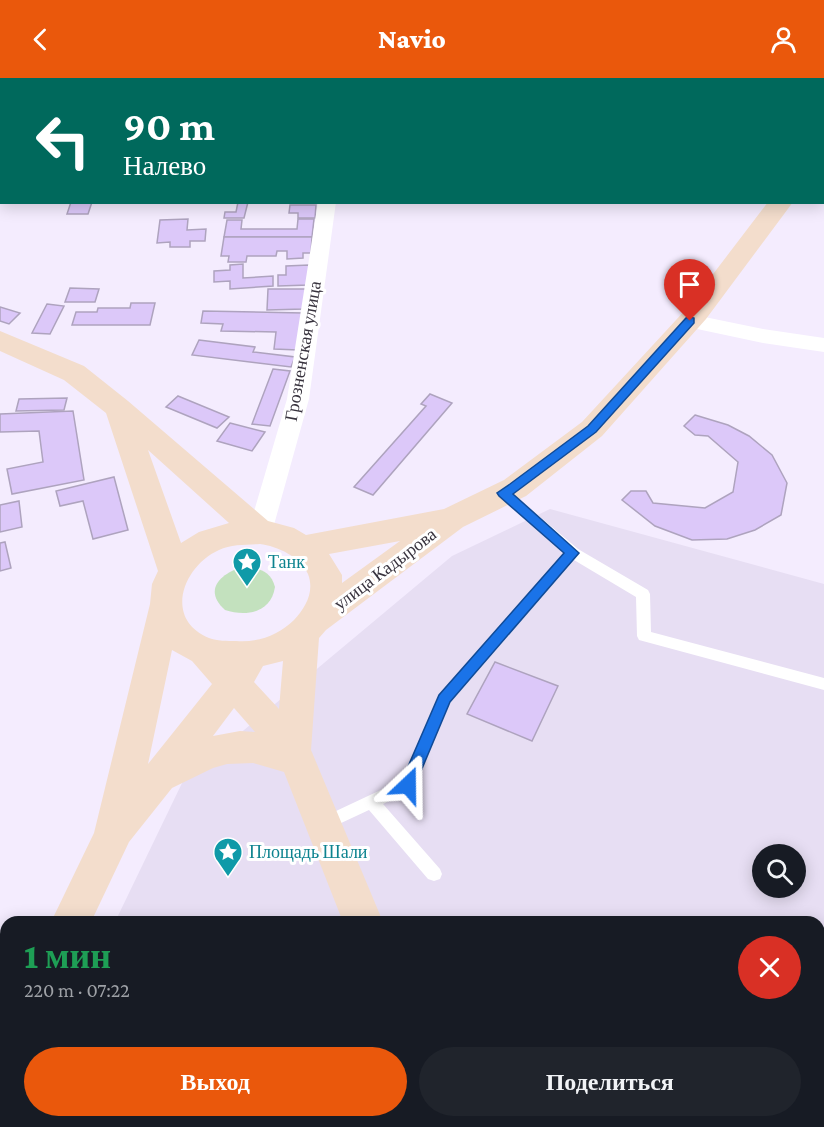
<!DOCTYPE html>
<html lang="ru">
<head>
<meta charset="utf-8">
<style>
	body { margin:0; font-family:"Crimson Pro",serif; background:#20242c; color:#f1f3f6; height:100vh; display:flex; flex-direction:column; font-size:22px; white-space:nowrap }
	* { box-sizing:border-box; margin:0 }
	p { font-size:20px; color:#9ea1a6 }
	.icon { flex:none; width:33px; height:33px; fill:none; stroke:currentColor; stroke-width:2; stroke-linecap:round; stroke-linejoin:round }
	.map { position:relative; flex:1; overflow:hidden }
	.side { position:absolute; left:0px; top:838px; width:825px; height:212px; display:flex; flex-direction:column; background:#171b24; border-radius:18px 18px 0 0; box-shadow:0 3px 15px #0003 }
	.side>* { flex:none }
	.top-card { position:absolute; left:0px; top:0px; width:825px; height:126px; box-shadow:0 3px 15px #0003; background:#00695c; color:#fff; overflow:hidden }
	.tools { position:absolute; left:752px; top:766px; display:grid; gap:12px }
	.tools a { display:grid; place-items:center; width:54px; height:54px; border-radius:50%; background:#171b24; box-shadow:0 3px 15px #0003; font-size:30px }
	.pin { position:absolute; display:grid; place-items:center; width:51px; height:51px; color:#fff; margin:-62px -26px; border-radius:50% 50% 50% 0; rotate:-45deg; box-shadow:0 0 6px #0007 }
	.pin .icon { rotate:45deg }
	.me { position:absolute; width:66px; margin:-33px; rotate:23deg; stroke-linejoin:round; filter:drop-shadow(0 0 4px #0008) }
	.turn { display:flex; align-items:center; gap:21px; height:126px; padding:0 24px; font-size:27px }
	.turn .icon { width:78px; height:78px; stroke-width:2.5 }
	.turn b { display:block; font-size:42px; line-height:51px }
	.round { display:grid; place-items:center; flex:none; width:63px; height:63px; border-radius:32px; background:#20242c }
	.headline { display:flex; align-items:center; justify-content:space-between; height:102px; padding:0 24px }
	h1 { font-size:36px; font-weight:800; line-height:45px; color:#1e9e55 }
	.button { display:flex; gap:12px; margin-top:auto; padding:12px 24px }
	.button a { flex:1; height:69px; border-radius:36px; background:#ea580c; color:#fff; font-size:24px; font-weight:800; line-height:69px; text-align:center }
	.button a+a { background:#20242c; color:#f1f3f6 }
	header { display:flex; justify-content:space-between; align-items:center; height:78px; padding:0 24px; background:#ea580c; color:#fff; font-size:27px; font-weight:800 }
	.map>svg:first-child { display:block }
	.commercial { fill:#e7def3; fill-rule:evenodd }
	.green { fill:#c3e1be }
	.building { fill:#dcc8f9; stroke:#aea3be; stroke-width:1.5 }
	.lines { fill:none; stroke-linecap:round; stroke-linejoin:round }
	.lane { fill:#fff; fill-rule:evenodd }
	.street { fill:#fff; fill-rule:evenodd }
	.secondary { fill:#f3ddcc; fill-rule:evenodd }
	.route { fill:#1a73e8; stroke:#114b97; stroke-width:1.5 }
	.labels { text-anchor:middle; stroke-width:6; stroke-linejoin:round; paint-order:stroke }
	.street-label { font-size:18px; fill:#38333e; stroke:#fff }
	.culture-label { font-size:18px; fill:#0d838f; stroke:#fff; text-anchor:start }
</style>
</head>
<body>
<header><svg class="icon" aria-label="back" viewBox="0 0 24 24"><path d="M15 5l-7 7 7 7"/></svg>Navio<svg class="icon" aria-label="person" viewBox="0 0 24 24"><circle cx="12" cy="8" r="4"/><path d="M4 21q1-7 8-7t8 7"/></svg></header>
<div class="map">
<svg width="824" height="1049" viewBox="0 0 824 1049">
	<rect width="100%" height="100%" fill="#f4ecfe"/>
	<path class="commercial" d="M550,431L824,506V1049H17L20,1044H819V844H115L183,703L452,478ZM762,777H795V810H762Z"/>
	<path class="green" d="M242,489C258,489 271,493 275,509C271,535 246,539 225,532C203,512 220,496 242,489Z"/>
	<g class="building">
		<polygon points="71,124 92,124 88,136 67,136"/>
		<polygon points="238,124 248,124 244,140 224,140 225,134 236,134"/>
		<polygon points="290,127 316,127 315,140 298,140 298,135 289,135"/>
		<polygon points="188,141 187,152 206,151 205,163 190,163 190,169 170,169 170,164 157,165 160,142"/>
		<polygon points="298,141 314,141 312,159 224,159 227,142 242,142 241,151 297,151"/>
		<polygon points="224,159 312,159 311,175 303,175 303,180 287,181 287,173 277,173 276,178 247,178 246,184 228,184 229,178 221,178"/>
		<polygon points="243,186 243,200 273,198 273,208 230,211 230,203 214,204 214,193 230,192 230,187"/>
		<polygon points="309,187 309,207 278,208 278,197 286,197 286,188"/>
		<polygon points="70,210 99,211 95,224 65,224"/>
		<polygon points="268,211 305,211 304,231 267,232"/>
		<polygon points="131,225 155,225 150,247 72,247 76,234 97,234 98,230 130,230"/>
		<polygon points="47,226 64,228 50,256 32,255"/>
		<polygon points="0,229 20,235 9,246 0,243"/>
		<polygon points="203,233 303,235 298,272 274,271 276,254 221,253 223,246 201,245"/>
		<polygon points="199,262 255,269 253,274 295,279 291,289 192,277"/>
		<polygon points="273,291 290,293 270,348 252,346"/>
		<polygon points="430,316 452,325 373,417 354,409 426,328 421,326"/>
		<polygon points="178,318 229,339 217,350 166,329"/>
		<polygon points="67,320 64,332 16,333 19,321"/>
		<polygon points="73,333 84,402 12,416 7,391 43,384 39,353 0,354 0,336"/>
		<polygon points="695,337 728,347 749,358 772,377 787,405 781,437 755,452 727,461 692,462 655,448 622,422 631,413 646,413 653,425 705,430 733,414 738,384 708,358 695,357 684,348"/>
		<polygon points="230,345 265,354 252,373 217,363"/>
		<polygon points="114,399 128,452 93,461 83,423 60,428 56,413"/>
		<polygon points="19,423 22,449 0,454 0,427"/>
		<polygon points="5,464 11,490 0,493 0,465"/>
		<polygon points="495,584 558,608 532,663 467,636"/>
		<polygon points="824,992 824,1047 817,1045 819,1044"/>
	</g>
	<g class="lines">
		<polygon class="lane" points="504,410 508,412 578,471 648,512 650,516 651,554 824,600 824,612 639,562 637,558 636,519 574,482 450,625 413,712 383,726 440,791 442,796 440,801 434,803 428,801 369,732 324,753 319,751 316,746 319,741 402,702 439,617 565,475 500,418 498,415"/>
		<g class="street">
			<rect x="332" y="0" width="16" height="2"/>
			<polygon points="318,124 336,124 309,321 272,454 269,460 260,463 251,460 248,454 287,321"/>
			<polygon points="690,236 763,251 824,260 824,274 763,265 683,248 680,243 683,238"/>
		</g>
		<g class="secondary">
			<path d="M768,124H793L706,241L602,358L526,418L463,449L326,552L319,560L311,672L383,844H343L284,694L253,685L227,686L213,690L172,710L129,764L91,844H51L94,755L150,526L152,506L158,493L106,335L64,302L0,273V253L84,288L128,323L268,443L294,450L306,457L444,431L504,402L582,344L688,229ZM148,372L229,445L199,454L181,465ZM400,463L342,505V497L329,476ZM260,466C277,468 301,479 308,496C315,514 305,530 294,542C279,557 257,565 236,563C227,563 217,563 209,560C163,541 183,488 219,472C231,466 247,467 260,466ZM172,572L192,583L212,606L148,686ZM283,583L279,631L254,604L263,588ZM234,630L255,654L240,653L213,658Z"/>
			<polygon points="6,954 6,1007 0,1010 0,957"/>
			<polygon points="476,1044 523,1044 525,1049 478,1049"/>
		</g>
	</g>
	<polygon class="route" points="690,239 694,240 694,245 596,354 513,416 579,475 450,624 413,712 408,714 402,712 400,707 439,617 564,475 499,418 497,415 510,406 588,348 686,240"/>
	<defs>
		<g id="sight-pin" transform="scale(1.5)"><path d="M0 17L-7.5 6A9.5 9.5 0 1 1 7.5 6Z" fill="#0f9aa8" stroke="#fff"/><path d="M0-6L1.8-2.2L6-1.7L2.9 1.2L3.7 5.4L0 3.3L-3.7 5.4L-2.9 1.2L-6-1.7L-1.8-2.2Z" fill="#fff"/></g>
	</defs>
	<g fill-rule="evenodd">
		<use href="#sight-pin" x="247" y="484"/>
		<use href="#sight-pin" x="228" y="774"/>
	</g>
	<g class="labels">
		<g class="street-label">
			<text transform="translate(303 273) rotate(-80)" y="6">Грозненская улица</text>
			<text transform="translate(385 491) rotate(-37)" y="6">улица Кадырова</text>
		</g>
		<g class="culture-label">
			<text x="268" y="490">Танк</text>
			<text x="249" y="780">Площадь Шали</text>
		</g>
	</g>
</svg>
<div class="tools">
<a><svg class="icon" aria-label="search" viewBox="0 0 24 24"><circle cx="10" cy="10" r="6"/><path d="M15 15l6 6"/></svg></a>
</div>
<div class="pin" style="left:690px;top:243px;background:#d93025"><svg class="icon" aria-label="arrive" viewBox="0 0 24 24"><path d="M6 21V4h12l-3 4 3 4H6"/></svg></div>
<svg class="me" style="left:408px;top:707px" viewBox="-20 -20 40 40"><path d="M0-17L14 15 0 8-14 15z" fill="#1a73e8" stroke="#fff" stroke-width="4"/></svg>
<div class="top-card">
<div class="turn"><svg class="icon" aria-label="left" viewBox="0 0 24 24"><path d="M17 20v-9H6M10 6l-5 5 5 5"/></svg><div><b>90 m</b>Налево</div></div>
</div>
<section class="side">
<div class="headline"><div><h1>1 мин</h1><p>220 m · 07:22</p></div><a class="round" style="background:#d93025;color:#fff"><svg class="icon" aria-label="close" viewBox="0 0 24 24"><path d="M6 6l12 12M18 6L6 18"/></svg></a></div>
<div class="button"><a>Выход</a><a>Поделиться</a></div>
</section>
</div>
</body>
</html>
